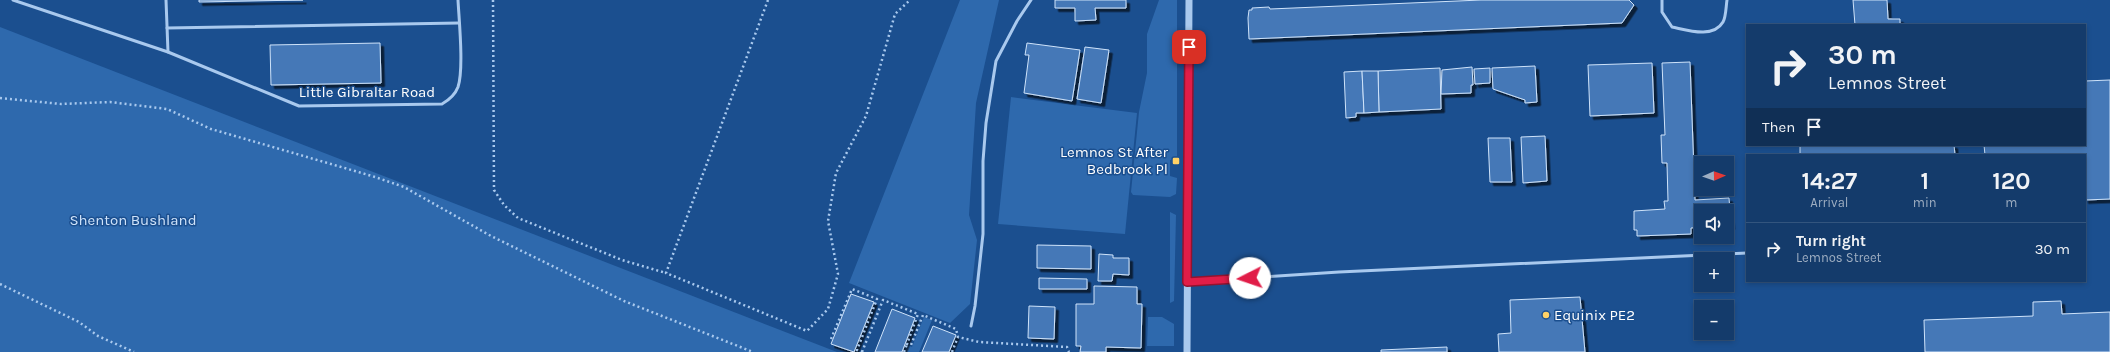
<!DOCTYPE html>
<html lang="en">
<head>
<meta charset="utf-8">
<style>
	body { margin:0; font-family:Karla,sans-serif; background:#1d4271; color:#f1f3f6; height:100vh; display:flex; flex-direction:column; font-size:15px; white-space:nowrap }
	* { box-sizing:border-box; margin:0 }
	p { font-size:13px; color:#9dadc1 }
	.icon { flex:none; width:22px; height:22px; fill:none; stroke:currentColor; stroke-width:2; stroke-linecap:round; stroke-linejoin:round }
	.map { position:relative; flex:1; overflow:hidden }
	.side { position:absolute; left:1746px; top:154px; width:340px; height:128px; display:flex; flex-direction:column; background:#143b6b; border-radius:0px; box-shadow:0 2px 6px #0003,0 0 0 1px #33557e }
	.side>* { flex:none }
	.guide { position:absolute; left:1746px; top:24px; width:340px; height:122px; border-radius:0px; box-shadow:0 2px 6px #0003,0 0 0 1px #33557e; background:#143b6b; color:#f1f3f6; overflow:hidden }
	.needle { width:26px; rotate:88deg }
	.tools { position:absolute; left:1694px; top:156px; display:grid; gap:8px }
	.tools a { display:grid; place-items:center; width:40px; height:40px; border-radius:0px; background:#143b6b; box-shadow:0 2px 6px #0003,0 0 0 1px #33557e; font-size:20px }
	.pin { position:absolute; display:grid; place-items:center; width:34px; height:34px; color:#fff; margin:-17px; border-radius:8px; box-shadow:0 2px 6px #0006 }
	.me { position:absolute; width:44px; margin:-22px; rotate:266deg; stroke-linejoin:round; filter:drop-shadow(0 0 3px #0008) }
	.turn { display:flex; align-items:center; gap:14px; height:84px; padding:0 16px; font-size:18px }
	.turn .icon { width:52px; height:52px; stroke-width:2.5 }
	.turn b { display:block; font-size:28px; line-height:34px }
	.then { display:flex; align-items:center; height:38px; padding:0 16px; background:#0003; gap:8px; font-size:15px }
	.eta { display:flex; justify-content:space-evenly; align-items:center; height:68px; text-align:center }
	.eta b { font-size:24px; font-weight:700; line-height:28px }
	ul { padding:0; list-style:none }
	li { display:flex; align-items:center; gap:12px; height:52px; padding:0 16px; border-top:1px solid #33557e }
	li div { flex:1 }
	li b { display:block; font-size:15px }
	li em { font-style:normal }
	.map>svg:first-child { display:block }
	.green { fill:#2e69ad }
	.building { fill:#4478b7; stroke:#cfe3fa; filter:url(#shadow) }
	.lines { fill:none; stroke-linecap:round; stroke-linejoin:round }
	.path { stroke:#a9c9ee; stroke-width:2.5; stroke-dasharray:2 3; stroke-linecap:butt }
	.service { stroke:#a9c9ee; stroke-width:3 }
	.tertiary { stroke:#a9c9ee; stroke-width:7 }
	.route-casing { stroke:#92132f; stroke-width:10 }
	.route { stroke:#e11d48; stroke-width:7 }
	.poi-dot { fill:#ffd166; stroke:#1b4f8f; stroke-width:1.5 }
	.labels { text-anchor:middle; stroke-width:3; stroke-linejoin:round; paint-order:stroke }
	.street-label { font-size:15px; fill:#fff; stroke:#1b4f8f }
	.poi-label { font-size:15px; fill:#fff; stroke:#1b4f8f; text-anchor:end }
	.park-label { font-size:15px; fill:#cfe3fa; stroke:#1b4f8f }
</style>
</head>
<body>
<div class="map">
<svg width="2110" height="352" viewBox="0 0 2110 352">
	<defs>
		<filter id="shadow"><feDropShadow dx="3.5" dy="3.5" stdDeviation="0" flood-color="#0009"/></filter>
	</defs>
	<rect width="100%" height="100%" fill="#1b4f8f"/>
	<g class="green">
		<polygon points="960,0 999,0 976,103 969,215 977,240 970,304 950,323 849,283"/>
		<polygon points="1159,0 1177,0 1177,160 1170,160 1170,176 1177,178 1176,194 1170,197 1133,195 1131,192 1139,112 1147,73 1147,34"/>
		<polygon points="0,27 837,352 0,352"/>
		<polygon points="1011,97 1137,113 1125,234 998,224"/>
		<polygon points="1170,212 1176,215 1174,301 1170,303"/>
		<polygon points="924,317 932,320 919,352 905,352 907,345 912,347"/>
		<polygon points="1148,317 1162,317 1174,324 1174,346 1147,346"/>
	</g>
	<g class="building">
		<polygon points="199,0 303,0 199,2"/>
		<polygon points="1055,0 1126,0 1126,8 1095,8 1096,20 1075,21 1075,8 1055,8"/>
		<polygon points="1481,0 1629,0 1634,5 1622,23 1249,39 1248,18 1249,10 1252,10 1252,8 1269,7 1270,9"/>
		<polygon points="1853,0 1887,0 1888,19 1900,19 1900,25 1855,25"/>
		<polygon points="380,43 381,83 271,85 270,45"/>
		<polygon points="1027,43 1080,50 1072,101 1024,93 1029,55 1025,55"/>
		<polygon points="1085,47 1109,50 1101,103 1077,99"/>
		<polygon points="1690,62 1695,200 1729,198 1731,226 1727,226 1727,211 1701,211 1701,227 1691,228 1691,234 1637,236 1637,230 1634,230 1634,211 1665,209 1664,201 1668,201 1667,163 1662,163 1661,135 1665,135 1662,63"/>
		<polygon points="1652,63 1654,113 1590,116 1588,65"/>
		<polygon points="1535,66 1537,102 1525,103 1525,100 1493,89 1492,68"/>
		<polygon points="1472,67 1473,85 1471,85 1471,93 1441,94 1442,70"/>
		<polygon points="1440,68 1441,109 1379,112 1378,71"/>
		<polygon points="1490,68 1490,83 1475,84 1474,69"/>
		<polygon points="1362,71 1364,113 1356,113 1356,117 1346,118 1344,72"/>
		<polygon points="1362,71 1378,71 1379,112 1364,113"/>
		<polygon points="2110,80 2110,199 2085,200 2085,155 1985,155 1984,145 2085,145 2085,81"/>
		<polygon points="1545,136 1547,181 1523,183 1521,137"/>
		<polygon points="1488,138 1510,138 1512,182 1490,182"/>
		<polygon points="1800,145 1954,145 1955,155 1800,155"/>
		<polygon points="1037,245 1091,246 1091,269 1037,268"/>
		<polygon points="1099,254 1113,255 1113,258 1129,258 1129,275 1113,274 1112,281 1098,281"/>
		<polygon points="1039,278 1087,279 1087,289 1039,289"/>
		<polygon points="1094,286 1137,287 1137,304 1142,304 1141,348 1106,347 1106,352 1080,352 1081,346 1076,346 1076,304 1094,304"/>
		<polygon points="851,294 874,302 854,352 831,344"/>
		<polygon points="1580,297 1585,352 1499,352 1498,334 1511,333 1510,300"/>
		<polygon points="2061,301 2062,314 2110,312 2110,352 1925,352 1924,320 2033,316 2033,302"/>
		<polygon points="1029,306 1055,307 1054,339 1028,338"/>
		<polygon points="892,309 915,318 902,352 875,352"/>
		<polygon points="933,326 956,335 949,352 922,352"/>
		<polygon points="1447,347 1447,352 1381,352 1381,350"/>
	</g>
	<g class="lines">
		<g class="path">
			<polyline points="493,0 494,190 504,205 518,218 622,260 666,273"/>
			<polyline points="768,0 666,273 807,331 828,309 838,274 828,221 836,173 866,116 895,14 910,0"/>
			<polyline points="0,98 61,104 110,102 167,109 211,129 372,176 404,187 491,236 624,301 753,352"/>
			<polyline points="0,284 79,322 98,336 134,352"/>
			<polyline points="831,339 852,289 877,299 857,350 862,352"/>
			<polyline points="862,352 883,300 918,314 907,344 911,345 923,315 956,329 958,337 979,342 1067,347 1069,352"/>
			<polyline points="904,352 907,344"/>
			<polyline points="952,352 958,337"/>
		</g>
		<g class="service">
			<path d="M13,0L168,52L299,106L442,104C449,100 455,95 458,87C464,69 459,20 458,0"/>
			<polyline points="166,0 168,52"/>
			<path d="M1662,0V12L1672,27C1687,30 1713,39 1723,22C1726,17 1726,6 1727,0"/>
			<polyline points="167,28 459,23"/>
			<polyline points="1187,282 1339,272 1747,253"/>
			<polyline points="971,326 975,306 983,234 983,161 986,123 996,61 1017,21 1031,0"/>
		</g>
		<polyline class="tertiary" points="1187,352 1189,0"/>
	</g>
	<g class="lines">
		<g class="route-casing">
			<polyline id="route" points="1189,47 1187,282 1250,278"/>
		</g>
		<use href="#route" class="route"/>
	</g>
	<g class="poi-dot">
		<rect x="1172" y="157" width="8" height="8" rx="2"/>
		<circle cx="1546" cy="315" r="4"/>
	</g>
	<g class="labels">
		<g class="street-label">
			<text x="367" y="97">Little Gibraltar Road</text>
		</g>
		<g class="poi-label">
			<text x="1168" y="157">Lemnos St After<tspan x="1168" dy="17">Bedbrook Pl</tspan></text>
			<text x="1554" y="320" text-anchor="start">Equinix PE2</text>
		</g>
		<g class="park-label">
			<text x="133" y="225">Shenton Bushland</text>
		</g>
	</g>
</svg>
<div class="tools">
<a><svg class="needle" viewBox="-14 -14 28 28"><path d="M0-13l5 13h-10z" fill="#e53935"/><path d="M0 13l5-13h-10z" fill="#9dadc1"/></svg></a>
<a><svg class="icon" aria-label="sound" viewBox="0 0 24 24"><path d="M4 9h4l5-4v14l-5-4H4zM17 9q2 3 0 6"/></svg></a>
<a>+</a>
<a>−</a>
</div>
<div class="pin" style="left:1189px;top:47px;background:#d93025"><svg class="icon" aria-label="arrive" viewBox="0 0 24 24"><path d="M6 21V4h12l-3 4 3 4H6"/></svg></div>
<svg class="me" style="left:1250px;top:278px" viewBox="-20 -20 40 40"><circle r="19" fill="#fff"/><path d="M0-13L10 11 0 6-10 11z" fill="#e11d48"/></svg>
<div class="guide">
<div class="turn"><svg class="icon" aria-label="right" viewBox="0 0 24 24"><path d="M7 20v-9h11M14 6l5 5-5 5"/></svg><div><b>30 m</b>Lemnos Street</div></div>
<div class="then">Then<svg class="icon" aria-label="arrive" viewBox="0 0 24 24"><path d="M6 21V4h12l-3 4 3 4H6"/></svg></div>
</div>
<section class="side">
<div class="eta">
<div><b>14:27</b><p>Arrival</p></div>
<div><b>1</b><p>min</p></div>
<div><b>120</b><p>m</p></div>
</div>
<ul>
<li><svg class="icon" aria-label="right" viewBox="0 0 24 24"><path d="M7 20v-9h11M14 6l5 5-5 5"/></svg><div><b>Turn right</b><p>Lemnos Street</p></div><em>30 m</em></li>
</ul>
</section>
</div>
</body>
</html>
